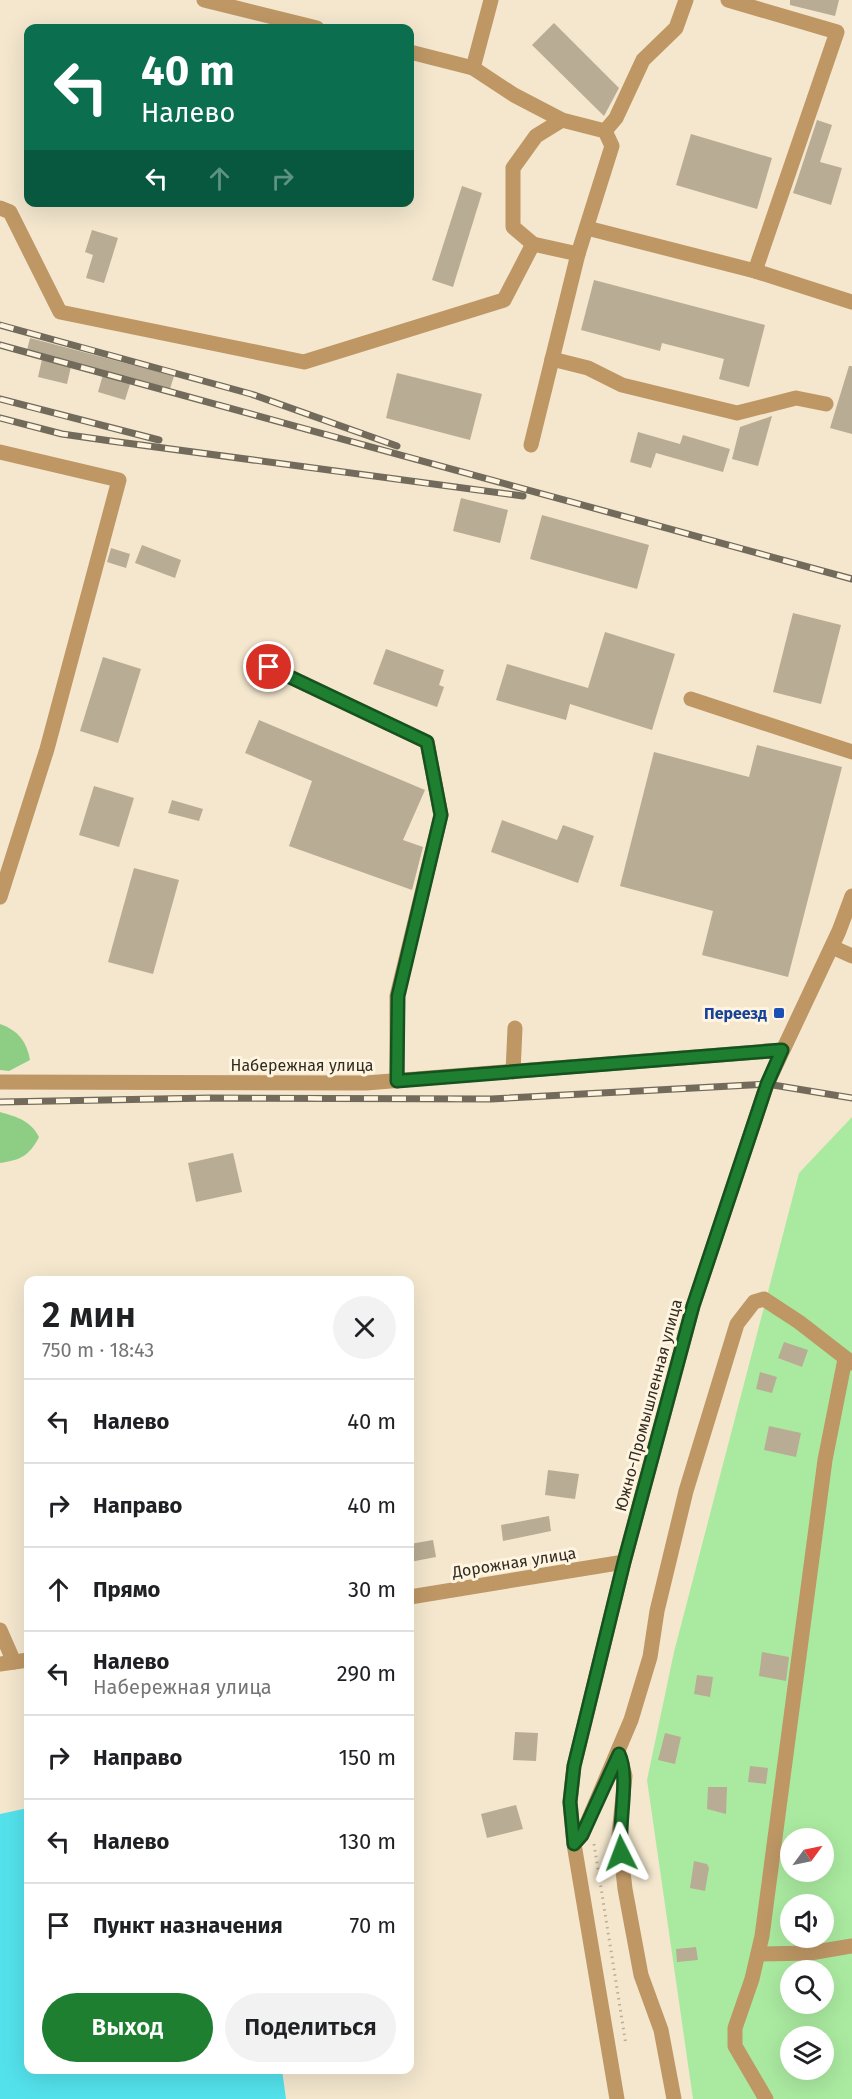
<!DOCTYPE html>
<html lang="ru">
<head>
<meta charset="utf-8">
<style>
	body { margin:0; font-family:"Fira Sans",sans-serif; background:#f2f2f2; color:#202124; height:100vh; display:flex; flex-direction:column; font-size:22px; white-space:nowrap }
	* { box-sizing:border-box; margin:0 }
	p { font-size:20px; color:#757577 }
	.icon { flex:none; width:33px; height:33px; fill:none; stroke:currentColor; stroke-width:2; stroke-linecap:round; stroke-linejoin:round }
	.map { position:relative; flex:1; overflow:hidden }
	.details { position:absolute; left:24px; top:1276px; width:390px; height:798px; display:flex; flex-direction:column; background:#fff; border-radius:12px; box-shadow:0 6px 24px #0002 }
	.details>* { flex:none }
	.hud { position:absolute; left:24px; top:24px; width:390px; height:183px; border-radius:12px; box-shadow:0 6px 24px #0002; background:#0b6e4f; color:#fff; overflow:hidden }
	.needle { width:39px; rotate:57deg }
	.fabs { position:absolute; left:780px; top:1828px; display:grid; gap:12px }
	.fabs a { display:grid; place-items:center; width:54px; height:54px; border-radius:50%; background:#fff; box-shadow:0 6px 24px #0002; font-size:30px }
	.pin { position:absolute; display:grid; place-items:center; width:51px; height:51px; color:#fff; margin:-26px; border:3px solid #fff; border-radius:50%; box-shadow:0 2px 6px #0007 }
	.me { position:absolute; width:66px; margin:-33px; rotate:357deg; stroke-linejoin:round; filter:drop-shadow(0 0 4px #0008) }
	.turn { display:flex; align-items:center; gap:21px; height:126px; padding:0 18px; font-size:27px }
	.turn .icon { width:78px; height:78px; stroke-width:2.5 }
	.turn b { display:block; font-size:42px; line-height:51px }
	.lanes { display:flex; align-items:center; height:57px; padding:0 18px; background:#0003; justify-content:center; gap:30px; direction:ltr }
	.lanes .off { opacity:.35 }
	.round { display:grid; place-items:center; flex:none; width:63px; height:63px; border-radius:32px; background:#f2f2f2 }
	.summary { display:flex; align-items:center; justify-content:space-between; height:102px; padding:0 18px }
	h1 { font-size:36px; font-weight:600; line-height:45px }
	.action { display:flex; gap:12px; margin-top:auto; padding:12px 18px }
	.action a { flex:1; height:69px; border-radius:36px; background:#1f7f31; color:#fff; font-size:24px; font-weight:600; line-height:69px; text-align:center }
	.action a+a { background:#f2f2f2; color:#202124 }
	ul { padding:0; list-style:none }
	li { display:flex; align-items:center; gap:18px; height:84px; padding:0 18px; border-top:2px solid #e0e0e0 }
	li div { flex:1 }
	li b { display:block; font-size:22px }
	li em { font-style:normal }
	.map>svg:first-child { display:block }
	.green { fill:#aaeaa0; fill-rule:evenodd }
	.forest { fill:#8ece84 }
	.water { fill:#53e2ec }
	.building { fill:#b9ac94 }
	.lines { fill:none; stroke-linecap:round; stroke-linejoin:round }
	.path { stroke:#b9ae9a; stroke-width:3; stroke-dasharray:1.5 4.5; stroke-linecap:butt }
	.minor { stroke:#be9765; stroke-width:15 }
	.rail-casing { stroke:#726b5c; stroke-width:7 }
	.rail { stroke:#fff4e0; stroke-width:4.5; stroke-dasharray:14; stroke-linecap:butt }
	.route-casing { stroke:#145320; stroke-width:15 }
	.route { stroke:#1f7f31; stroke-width:10 }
	.transit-dot { fill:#1a4fb4; stroke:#fff4e0; stroke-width:2 }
	.labels { text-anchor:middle; stroke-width:6; stroke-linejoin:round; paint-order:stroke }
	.transit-label { font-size:16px; font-weight:bold; fill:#164399; stroke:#fff4e0; text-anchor:end }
	.street-label { font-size:16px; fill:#312c22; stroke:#fff4e0 }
</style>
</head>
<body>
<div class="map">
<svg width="852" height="2099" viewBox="0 0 852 2099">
	<rect width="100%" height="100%" fill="#f4e7ce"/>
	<path class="green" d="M852,1117V2099H693L647,1780L674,1652L799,1173ZM790,1839H824V1872H790ZM790,1905H824V1938H790ZM790,1971H824V2004H790ZM790,2037H824V2070H790Z"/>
	<g class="forest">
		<path d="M0,1024C18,1030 27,1042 30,1060L9,1071L0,1070Z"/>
		<path d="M0,1112C17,1117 30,1120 39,1137C29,1156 21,1160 0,1163Z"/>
	</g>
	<polygon class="water" points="28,1808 28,2070 282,2070 286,2099 0,2099 0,1814"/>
	<g class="building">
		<polygon points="790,0 839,0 835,16 790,5"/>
		<polygon points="554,23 619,88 604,116 532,45"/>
		<polygon points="817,120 832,125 820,162 842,168 831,205 793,193"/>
		<polygon points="691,134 772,158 757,209 676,185"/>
		<polygon points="462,186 482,193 453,287 432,280"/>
		<polygon points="92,230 118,238 104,283 86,278 93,255 85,252"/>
		<polygon points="594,280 765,325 749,387 719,379 724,359 662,343 660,351 581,330"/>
		<polygon points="30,338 174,376 170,389 132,378 125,400 98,392 104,371 72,362 67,384 38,377 43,355 27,350"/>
		<polygon points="849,366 852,366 852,434 830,428"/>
		<polygon points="397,373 482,394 470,440 386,418"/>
		<polygon points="772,416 758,466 732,459 740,427"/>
		<polygon points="638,432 680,444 683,435 730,449 723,472 656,453 651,468 630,462"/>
		<polygon points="461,498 508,510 500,543 453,531"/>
		<polygon points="542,515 649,545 637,589 530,559"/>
		<polygon points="142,545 181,560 175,578 135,563"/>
		<polygon points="111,548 130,554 126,568 107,562"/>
		<polygon points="793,613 841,625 821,704 773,692"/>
		<polygon points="605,632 675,654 652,730 570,704 566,720 496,700 507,664 588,688"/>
		<polygon points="386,649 444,670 439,685 444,687 437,707 373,684"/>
		<polygon points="103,657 141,669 118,743 80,731"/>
		<polygon points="259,720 425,790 403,840 423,847 412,890 289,846 312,781 245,753"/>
		<polygon points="757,745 842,767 788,977 702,955 713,911 620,886 654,752 749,777"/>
		<polygon points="94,786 134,798 119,847 79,835"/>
		<polygon points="172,800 203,809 199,821 168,813"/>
		<polygon points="502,820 557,840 563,825 594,836 578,883 491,852"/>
		<polygon points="134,868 179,880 153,974 108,962"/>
		<polygon points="233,1153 242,1192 196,1202 188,1163"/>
		<polygon points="784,1342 808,1350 802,1367 778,1358"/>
		<polygon points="760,1372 777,1377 772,1393 756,1389"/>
		<polygon points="769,1426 801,1433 796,1457 764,1450"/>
		<polygon points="548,1470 579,1474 575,1499 545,1495"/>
		<polygon points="549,1516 551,1531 503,1541 501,1525"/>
		<polygon points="433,1540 436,1557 410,1562 410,1544"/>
		<polygon points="762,1652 789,1657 786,1681 759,1676"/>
		<polygon points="697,1675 713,1677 710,1697 694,1694"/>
		<polygon points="515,1732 538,1733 536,1761 513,1760"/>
		<polygon points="665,1733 681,1737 675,1764 658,1760"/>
		<polygon points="750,1766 768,1768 766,1784 748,1782"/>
		<polygon points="708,1787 727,1787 726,1814 707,1809"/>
		<polygon points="516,1805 523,1829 487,1838 481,1814"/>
		<polygon points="694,1861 707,1864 709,1868 705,1891 690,1888"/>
		<polygon points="696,1947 698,1960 677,1962 676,1949"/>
	</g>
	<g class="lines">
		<polyline class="path" points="594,1844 626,2045"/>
		<g class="minor">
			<polyline points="204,0 317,28"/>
			<polyline points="728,0 837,32 755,271"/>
			<polyline points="410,52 473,68 491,0"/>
			<polyline points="473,68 514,95 562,120 605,131 612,146 578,254 533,244 513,227 513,168 536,136 562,120"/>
			<polyline points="605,131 616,118 643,60 676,28 686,0"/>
			<polyline points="0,208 10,212 60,312 304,362 504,300 533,244"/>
			<polyline points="587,228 755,271 852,302"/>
			<polyline points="552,359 588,368 622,385 737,413 796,398 826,404"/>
			<polyline points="531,445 578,254"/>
			<polyline points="0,452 119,480 47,749 0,897"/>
			<polyline points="269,667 427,742 441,815 397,996 397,1081"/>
			<polyline points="691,699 852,752"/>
			<polyline points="832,947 852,956"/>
			<polyline points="513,1072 515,1028"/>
			<polyline points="0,1082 366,1083 782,1050"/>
			<polyline points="410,1597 624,1562"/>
			<polyline points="0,1630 14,1662"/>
			<polyline points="0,1664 28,1660"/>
			<polyline points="619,1754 625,1776 619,1835 625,1889 641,1975 661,2030 674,2099"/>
			<polyline points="574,1844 582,1835 631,1720 650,1657 657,1611 686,1491 737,1324 754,1302 764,1299 799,1322 852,1363"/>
			<polyline points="758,1954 810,1953 852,1946"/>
			<polyline points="617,2099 574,1844 570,1802 574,1766 624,1562 693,1306 767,1084 839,931 852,896"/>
			<polyline points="766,2099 735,2046 735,2028 752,1979 762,1936 825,1460 845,1359"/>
		</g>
		<g class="rail-casing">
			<g id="rail">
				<polyline points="0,325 251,394 397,446"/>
				<polyline points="0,345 852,579"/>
				<polyline points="0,399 159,440"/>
				<polyline points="0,418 62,434 111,441 523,496"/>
				<polyline points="0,1102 210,1098 491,1099 767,1084 852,1098"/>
			</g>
		</g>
		<use href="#rail" class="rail"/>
	</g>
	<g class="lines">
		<g class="route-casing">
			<path id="route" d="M269,667L427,742L441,815L398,996L397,1081L782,1050L767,1084L693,1306L624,1562L574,1766L570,1802L574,1844L582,1835L619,1754C630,1776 618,1823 621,1853"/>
		</g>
		<use href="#route" class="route"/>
	</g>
	<rect class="transit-dot" x="773" y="1007" width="12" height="12" rx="3"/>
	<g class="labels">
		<g class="transit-label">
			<text x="767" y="1019">Переезд</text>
		</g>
		<g class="street-label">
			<text x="302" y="1071">Набережная улица</text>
			<text transform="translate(648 1405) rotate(-75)" y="6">Южно-Промышленная улица</text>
			<text transform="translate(514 1562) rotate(-9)" y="6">Дорожная улица</text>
		</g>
	</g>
</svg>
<div class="fabs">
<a><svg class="needle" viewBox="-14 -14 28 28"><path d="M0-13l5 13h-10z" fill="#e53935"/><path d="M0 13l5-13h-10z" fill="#757577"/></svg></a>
<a><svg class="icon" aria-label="sound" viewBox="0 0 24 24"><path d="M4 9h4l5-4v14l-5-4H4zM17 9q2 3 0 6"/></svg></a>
<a><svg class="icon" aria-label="search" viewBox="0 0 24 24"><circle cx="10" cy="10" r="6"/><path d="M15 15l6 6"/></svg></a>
<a><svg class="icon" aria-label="layers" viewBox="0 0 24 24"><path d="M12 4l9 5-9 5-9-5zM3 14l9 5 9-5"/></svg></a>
</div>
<div class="pin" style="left:269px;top:667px;background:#d93025"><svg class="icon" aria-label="arrive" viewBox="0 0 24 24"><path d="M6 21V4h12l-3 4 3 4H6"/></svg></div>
<svg class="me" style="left:621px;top:1853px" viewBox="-20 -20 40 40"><path d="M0-17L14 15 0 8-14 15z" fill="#1f7f31" stroke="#fff" stroke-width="4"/></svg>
<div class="hud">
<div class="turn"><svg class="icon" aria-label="left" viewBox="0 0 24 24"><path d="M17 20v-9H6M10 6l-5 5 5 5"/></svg><div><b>40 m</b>Налево</div></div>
<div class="lanes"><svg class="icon" aria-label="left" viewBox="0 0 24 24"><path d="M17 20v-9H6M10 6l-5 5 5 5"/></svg><svg class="icon off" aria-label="ahead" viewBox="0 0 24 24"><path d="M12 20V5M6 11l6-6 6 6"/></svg><svg class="icon off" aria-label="right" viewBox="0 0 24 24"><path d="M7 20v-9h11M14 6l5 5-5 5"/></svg></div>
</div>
<section class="details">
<div class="summary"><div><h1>2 мин</h1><p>750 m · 18:43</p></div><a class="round"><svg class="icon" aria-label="close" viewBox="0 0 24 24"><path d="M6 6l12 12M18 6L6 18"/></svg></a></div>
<ul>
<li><svg class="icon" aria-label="left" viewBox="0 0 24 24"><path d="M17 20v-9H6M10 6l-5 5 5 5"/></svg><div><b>Налево</b></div><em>40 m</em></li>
<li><svg class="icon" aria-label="right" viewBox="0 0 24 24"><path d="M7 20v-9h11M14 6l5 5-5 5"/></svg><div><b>Направо</b></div><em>40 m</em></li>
<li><svg class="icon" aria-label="ahead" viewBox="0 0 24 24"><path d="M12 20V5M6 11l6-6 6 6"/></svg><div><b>Прямо</b></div><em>30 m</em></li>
<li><svg class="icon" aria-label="left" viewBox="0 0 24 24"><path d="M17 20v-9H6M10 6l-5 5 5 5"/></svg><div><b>Налево</b><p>Набережная улица</p></div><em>290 m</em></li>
<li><svg class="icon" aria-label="right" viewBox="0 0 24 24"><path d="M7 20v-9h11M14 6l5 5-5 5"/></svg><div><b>Направо</b></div><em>150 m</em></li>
<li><svg class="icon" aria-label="left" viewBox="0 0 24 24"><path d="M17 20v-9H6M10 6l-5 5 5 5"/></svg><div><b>Налево</b></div><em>130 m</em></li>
<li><svg class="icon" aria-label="arrive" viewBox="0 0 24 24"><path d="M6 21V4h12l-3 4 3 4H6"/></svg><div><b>Пункт назначения</b></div><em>70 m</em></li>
</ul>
<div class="action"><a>Выход</a><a>Поделиться</a></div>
</section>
</div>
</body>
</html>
